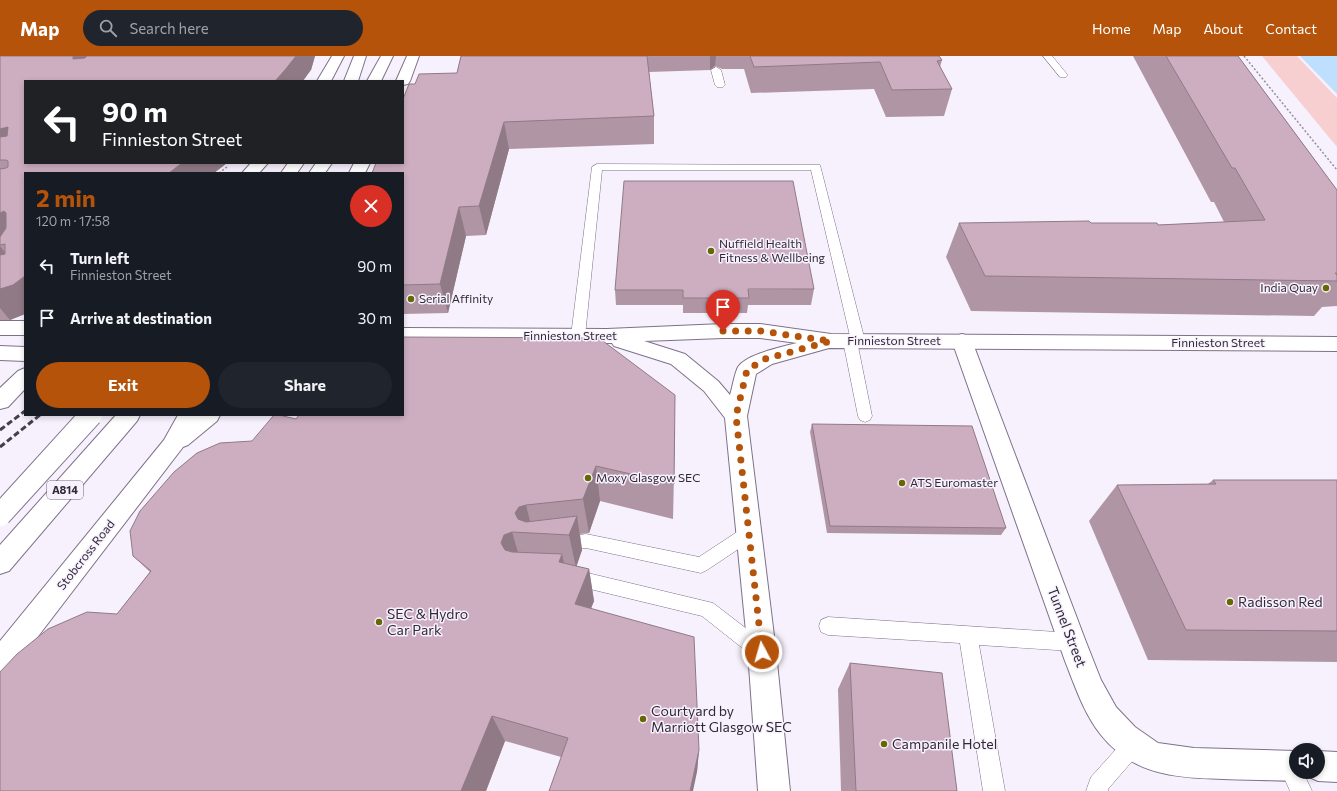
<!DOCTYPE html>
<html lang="en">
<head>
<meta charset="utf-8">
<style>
	body { margin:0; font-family:Commissioner,sans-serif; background:#20242c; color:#f1f3f6; height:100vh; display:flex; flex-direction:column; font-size:15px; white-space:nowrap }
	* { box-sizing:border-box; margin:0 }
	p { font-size:13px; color:#9ea1a6 }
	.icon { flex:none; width:22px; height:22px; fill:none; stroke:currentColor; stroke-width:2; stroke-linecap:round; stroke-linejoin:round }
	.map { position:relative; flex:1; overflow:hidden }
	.side { position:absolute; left:24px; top:116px; width:380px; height:244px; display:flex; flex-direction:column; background:#171b24; border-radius:0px; box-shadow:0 2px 6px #0003 }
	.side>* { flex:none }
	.banner { position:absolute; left:24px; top:24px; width:380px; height:84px; border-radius:0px; box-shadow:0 2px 6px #0003; background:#202124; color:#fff; overflow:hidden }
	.tools { position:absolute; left:1289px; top:687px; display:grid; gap:8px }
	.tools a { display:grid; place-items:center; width:36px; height:36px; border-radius:50%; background:#171b24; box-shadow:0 2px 6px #0003; font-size:20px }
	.pin { position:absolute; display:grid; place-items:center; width:34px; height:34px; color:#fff; margin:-41px -17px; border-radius:50% 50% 50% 0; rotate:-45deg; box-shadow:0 0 4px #0007 }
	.pin .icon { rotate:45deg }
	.me { position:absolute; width:44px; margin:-22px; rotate:354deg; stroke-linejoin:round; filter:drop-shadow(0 0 3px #0008) }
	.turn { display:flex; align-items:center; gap:14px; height:84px; padding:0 12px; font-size:18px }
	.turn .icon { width:52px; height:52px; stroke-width:2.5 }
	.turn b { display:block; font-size:28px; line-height:34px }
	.round { display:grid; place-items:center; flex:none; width:42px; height:42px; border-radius:21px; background:#20242c }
	.overview { display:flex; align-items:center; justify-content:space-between; height:68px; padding:0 12px }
	h1 { font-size:24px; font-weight:700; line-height:30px; color:#b45309 }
	.primary-button { display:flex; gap:8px; margin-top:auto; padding:8px 12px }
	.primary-button a { flex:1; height:46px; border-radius:24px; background:#b45309; color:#fff; font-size:16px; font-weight:700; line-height:46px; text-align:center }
	.primary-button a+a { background:#20242c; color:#f1f3f6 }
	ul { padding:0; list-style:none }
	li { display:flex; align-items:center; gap:12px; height:52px; padding:0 12px }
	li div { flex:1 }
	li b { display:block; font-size:15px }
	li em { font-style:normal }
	header { display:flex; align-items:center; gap:24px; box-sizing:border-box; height:56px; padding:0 20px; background:#b45309; color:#fff }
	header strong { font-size:19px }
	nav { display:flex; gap:22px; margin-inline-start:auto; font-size:14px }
	.search { width:280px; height:36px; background:#20242c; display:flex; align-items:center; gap:10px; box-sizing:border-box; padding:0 14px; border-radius:22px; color:#9ea1a6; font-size:15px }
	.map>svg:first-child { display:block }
	.green { fill:#f7cfd1 }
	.water { fill:#bedffe }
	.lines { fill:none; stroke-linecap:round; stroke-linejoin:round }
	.service-casing { stroke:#7f708a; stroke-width:1 }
	.minor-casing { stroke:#7f708a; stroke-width:2 }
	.tertiary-casing { stroke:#7f708a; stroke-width:2 }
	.primary-casing { stroke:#7f708a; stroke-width:2 }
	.path { stroke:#958f9b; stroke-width:1.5; stroke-dasharray:2 2; stroke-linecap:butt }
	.service { fill:#fff; fill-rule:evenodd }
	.minor { fill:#fff; fill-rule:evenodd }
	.tertiary { fill:#fff; fill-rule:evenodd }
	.primary { fill:#fff; fill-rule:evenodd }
	.rail { stroke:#463f4b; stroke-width:3; stroke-dasharray:6 3; stroke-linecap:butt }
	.primary-bridge-casing { stroke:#7f708a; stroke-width:24; stroke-linecap:butt }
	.primary-bridge { stroke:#fff; stroke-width:22 }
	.wall { fill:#b096a5 }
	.shaded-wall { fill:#907a86 }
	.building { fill:#cdaec0; stroke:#907a86 }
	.route { stroke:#b45309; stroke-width:7; stroke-dasharray:0 12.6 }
	.poi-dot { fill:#666805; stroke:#f7f1fd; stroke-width:1.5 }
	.labels { text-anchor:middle; stroke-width:3; stroke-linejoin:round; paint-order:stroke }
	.shield { fill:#f7f1fd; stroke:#6c6672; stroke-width:1 }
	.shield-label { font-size:11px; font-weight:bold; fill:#312a36 }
	.poi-label { font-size:12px; fill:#312a36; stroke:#f7f1fd; text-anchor:start }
	.street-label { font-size:12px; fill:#312a36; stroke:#f7f1fd }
	.near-poi-label { font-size:14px; fill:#312a36; stroke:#f7f1fd; text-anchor:start }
	.near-street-label { font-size:14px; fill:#312a36; stroke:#f7f1fd }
</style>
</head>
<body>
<header>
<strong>Map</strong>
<div class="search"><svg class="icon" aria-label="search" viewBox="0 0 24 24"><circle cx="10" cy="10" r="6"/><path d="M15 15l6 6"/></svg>Search here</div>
<nav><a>Home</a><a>Map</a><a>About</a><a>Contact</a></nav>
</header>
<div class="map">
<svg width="1337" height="735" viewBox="0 0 1337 735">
	<rect width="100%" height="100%" fill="#f7f1fd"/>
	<polygon class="green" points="1262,0 1297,0 1337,42 1337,91"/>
	<polygon class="water" points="1300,0 1337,0 1337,38"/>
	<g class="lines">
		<g class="service-casing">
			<g id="service">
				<polygon points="1043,0 1052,0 1066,17 1068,19 1066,21 1060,21"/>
				<polygon points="716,11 721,14 725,29 723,31 717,31 715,29 711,14"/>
				<polygon points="597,108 820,109 865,285 863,288 858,290 872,360 870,364 865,366 860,364 858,360 843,285 845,282 850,280 811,114 602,114 585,280 583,283 578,285 573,283 571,280 592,111"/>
				<polygon points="749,470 755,472 757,477 755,482 707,514 701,517 586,492 562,495 556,493 553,488 556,483 586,478 699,501 743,472"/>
				<polygon points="571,513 713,547 769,590 771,596 769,602 762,605 755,602 702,560 565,527 562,521 565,515"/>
				<polygon points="828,561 1072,577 1079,580 1081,586 1079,592 1072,595 979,589 1005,735 983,735 960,587 828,579 821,576 819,570 821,564"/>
				<polygon points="1134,678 1141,681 1144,688 1141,695 1108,733 1108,735 1086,735 1091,721 1127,681"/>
				<polygon points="1289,700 1296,702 1296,716 1303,716 1312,735 1290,735 1279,710 1282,703"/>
			</g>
		</g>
		<g class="minor-casing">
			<path id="minor" d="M962,278L969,280L972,285L1086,586L1101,624L1116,651L1135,671L1158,687L1194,692L1296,695V716H1318V695L1337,696V726L1318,725L1307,720L1296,725C1272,724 1247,724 1223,723C1176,722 1133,719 1101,679C1084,658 1075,630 1065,605L952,285L955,280Z"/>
		</g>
		<g class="tertiary-casing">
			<g id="tertiary">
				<rect x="0" y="265" width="25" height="14"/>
				<path d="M723,268H760L831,278L1337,281V295L829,292L772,308L756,318L747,360L776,596L790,735H758L748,596L725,362L704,335L671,308L614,290L612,287L403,286V272L607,273ZM723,282H760L797,287C782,291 747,298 738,311C734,319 733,330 730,339L718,325L685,298L644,285Z"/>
				<polygon points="0,290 25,291 25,305 0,304"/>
				<polygon points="25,312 25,333 8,351 0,353 0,332 18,315"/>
				<polygon points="178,359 220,359 217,365 188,389 183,391 10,617 0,621 0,585 164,384"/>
			</g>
		</g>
		<g class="primary-casing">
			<g id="primary">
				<polygon points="332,0 344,0 331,25 317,25"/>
				<polygon points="354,0 366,0 358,25 344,25"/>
				<polygon points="381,0 393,0 381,25 367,25"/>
				<polygon points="407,0 419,0 410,25 408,28 403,29 403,25 396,25"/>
				<polygon points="251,107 268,107 259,117 242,117"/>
				<polygon points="288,107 304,107 297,117 281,117"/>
				<polygon points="316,107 332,107 325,117 309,117"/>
				<polygon points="354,107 370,107 365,117 349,117"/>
				<polygon points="116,359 140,359 137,365 9,515 0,518 0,489"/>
			</g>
		</g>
		<g class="path">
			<polyline points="1244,0 1337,114"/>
			<polyline points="219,117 227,111"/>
		</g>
		<use href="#service" class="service"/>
		<use href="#minor" class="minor"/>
		<use href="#tertiary" class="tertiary"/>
		<use href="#primary" class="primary"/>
		<g class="rail">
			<polyline points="0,374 25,355"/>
			<polyline points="0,391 40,359"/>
		</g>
		<g class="primary-bridge-casing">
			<polyline id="primary-bridge" points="0,459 91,359"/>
		</g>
		<use href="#primary-bridge" class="primary-bridge"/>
	</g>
	<g class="wall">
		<polygon points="0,0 315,0 311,14 25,25 25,107 227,107 214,117 25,117 25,258 10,264 0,264"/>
		<polygon points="461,0 939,0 942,4 940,11 952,33 944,60 886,61 874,33 751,37 744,13 722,13 715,10 710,14 649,16 654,60 654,88 509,93 486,179 466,180 448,257 403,258 403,117 415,28 457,17"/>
		<polygon points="1133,0 1238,0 1337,134 1337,250 1322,251 1314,260 971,255 946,201 959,167 1091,167 1158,169 1224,166 1214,146 1211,146"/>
		<polygon points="814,233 811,249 748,249 747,257 683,257 683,249 616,249 615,234"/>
		<polygon points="296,363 675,375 673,463 600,445 589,477 580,478 582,494 576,510 589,513 594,545 591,552 699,694 697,716 561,701 505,685 486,735 0,735 117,558 150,516 133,500 252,385"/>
		<polygon points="812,368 1006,472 1001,479 827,477 810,376"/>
		<polygon points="1213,424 1337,424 1337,606 1148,604 1089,465 1117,429 1208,428"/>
		<polygon points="850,607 957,735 841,735 838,633"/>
	</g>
	<g class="shaded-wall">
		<polygon points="73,0 106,0 107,2 73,3"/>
		<polygon points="296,0 315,0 311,14 303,25 275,25"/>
		<polygon points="710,0 716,0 715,10 710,14"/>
		<polygon points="504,66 509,93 486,179 479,150"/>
		<polygon points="8,71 25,95 0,100 0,73"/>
		<polygon points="179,107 227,107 214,117 169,117"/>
		<polygon points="459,151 466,180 448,257 440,228"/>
		<polygon points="4,155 25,181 5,188 0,189 0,157"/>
		<polygon points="0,190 9,201 0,213"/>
		<polygon points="25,220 25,258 10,264 0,252 0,233"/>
		<polygon points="596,410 600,445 589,477 583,443"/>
		<polygon points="526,449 533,477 521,477 515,457 519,451"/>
		<polygon points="577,460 582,494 576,512 569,479"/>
		<polygon points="512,476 522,510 515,512 501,487 504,479"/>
		<polygon points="562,498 569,530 559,506"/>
		<polygon points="589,513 594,545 581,578 575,548"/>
		<polygon points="492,660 505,685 486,735 461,735"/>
		<polygon points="699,694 697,716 693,735 690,735"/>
	</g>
	<g class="building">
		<polygon points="0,0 73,0 73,3 85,2 87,0 296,0 285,14 275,25 25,25 25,107 182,107 169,117 25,117 25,220 13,229 0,233 0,199 5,198 5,188 0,189 0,181 6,172 6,157 4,155 0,157 0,113 6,112 8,111 8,105 6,104 0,104 0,81 7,80 8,71 0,73"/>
		<polygon points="461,0 647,0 654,60 504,66 479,150 459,151 440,228 403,229 403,117 372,117 376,107 403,107 403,43 409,28 415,28 419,18 457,17"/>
		<polygon points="750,0 939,0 942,4 937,5 952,33 892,34 880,6 754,11"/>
		<polygon points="1166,0 1238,0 1337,134 1337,217 1335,217 1337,219 1337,225 985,220 959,167 1089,165 1091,167 1157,167 1158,169 1265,164 1235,112 1232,112"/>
		<polygon points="624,125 793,125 814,233 748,233 749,242 683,242 683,234 615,234"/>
		<polygon points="403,281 599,282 675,339 674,428 596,410 583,443 526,449 519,451 515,457 518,463 526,466 577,460 569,479 512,476 504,479 501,487 505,494 512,496 562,498 559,506 589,513 575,548 694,581 699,694 690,735 549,735 568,682 492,660 461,735 0,735 0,616 17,598 48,573 87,556 117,558 151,515 133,500 130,475 140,455 174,416 197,397 220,387 252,385 274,359 279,359 296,363 299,359 403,359"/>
		<polygon points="812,368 972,370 1006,472 830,470"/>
		<polygon points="1213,424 1337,424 1337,575 1186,574 1117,429 1216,428"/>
		<polygon points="850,607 942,617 957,735 856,735"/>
	</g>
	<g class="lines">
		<polyline class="route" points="723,275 760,275 831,285 765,303 747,314 736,360 762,596"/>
	</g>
	<g class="poi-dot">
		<circle cx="711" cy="195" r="4"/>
		<circle cx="1326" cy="232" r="4"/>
		<circle cx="411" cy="243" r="4"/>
		<circle cx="588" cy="422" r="4"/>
		<circle cx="902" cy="427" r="4"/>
		<circle cx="1230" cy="546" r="4"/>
		<circle cx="379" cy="566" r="4"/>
		<circle cx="643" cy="663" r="4"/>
		<circle cx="884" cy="688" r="4"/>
	</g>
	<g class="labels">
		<rect class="shield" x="47" y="425" width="36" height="18" rx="3"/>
		<g class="shield-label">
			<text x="65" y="438">A814</text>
		</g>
		<g class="poi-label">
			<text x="719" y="192">Nuffield Health<tspan x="719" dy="14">Fitness &amp; Wellbeing</tspan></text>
			<text x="1318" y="236" text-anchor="end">India Quay</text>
			<text x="419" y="247">Serial Affinity</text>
			<text x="596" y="426">Moxy Glasgow SEC</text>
			<text x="910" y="431">ATS Euromaster</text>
		</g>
		<g class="street-label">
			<text x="570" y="284">Finnieston Street</text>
			<text x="894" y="289">Finnieston Street</text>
			<text x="1218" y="291">Finnieston Street</text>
			<text transform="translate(86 499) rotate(-52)" y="4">Stobcross Road</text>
		</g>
		<g class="near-poi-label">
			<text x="1238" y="551">Radisson Red</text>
			<text x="387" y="563">SEC &amp; Hydro<tspan x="387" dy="16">Car Park</tspan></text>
			<text x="651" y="660">Courtyard by<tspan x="651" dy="16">Marriott Glasgow SEC</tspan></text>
			<text x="892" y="693">Campanile Hotel</text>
		</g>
		<g class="near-street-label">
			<text transform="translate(1067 571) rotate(69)" y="5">Tunnel Street</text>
		</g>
	</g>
</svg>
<div class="tools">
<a><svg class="icon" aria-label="sound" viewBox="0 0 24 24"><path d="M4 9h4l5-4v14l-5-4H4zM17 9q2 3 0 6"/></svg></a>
</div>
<div class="pin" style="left:723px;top:275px;background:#d93025"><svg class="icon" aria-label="arrive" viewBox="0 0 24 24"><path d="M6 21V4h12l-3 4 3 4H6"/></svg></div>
<svg class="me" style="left:762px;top:596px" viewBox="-20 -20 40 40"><circle r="17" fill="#b45309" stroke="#fff" stroke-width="3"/><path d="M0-11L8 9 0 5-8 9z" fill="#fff"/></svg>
<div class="banner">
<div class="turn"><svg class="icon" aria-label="left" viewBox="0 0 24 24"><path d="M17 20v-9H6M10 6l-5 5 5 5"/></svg><div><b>90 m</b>Finnieston Street</div></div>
</div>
<section class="side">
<div class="overview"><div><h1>2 min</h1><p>120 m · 17:58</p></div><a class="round" style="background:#d93025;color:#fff"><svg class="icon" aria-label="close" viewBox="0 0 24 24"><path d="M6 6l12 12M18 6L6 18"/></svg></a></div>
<ul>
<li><svg class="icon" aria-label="left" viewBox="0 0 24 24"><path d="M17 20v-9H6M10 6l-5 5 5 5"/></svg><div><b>Turn left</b><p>Finnieston Street</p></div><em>90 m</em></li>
<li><svg class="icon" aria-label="arrive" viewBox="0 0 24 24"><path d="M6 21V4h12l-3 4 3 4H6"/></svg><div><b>Arrive at destination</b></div><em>30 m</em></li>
</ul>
<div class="primary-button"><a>Exit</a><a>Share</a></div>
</section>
</div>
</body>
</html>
